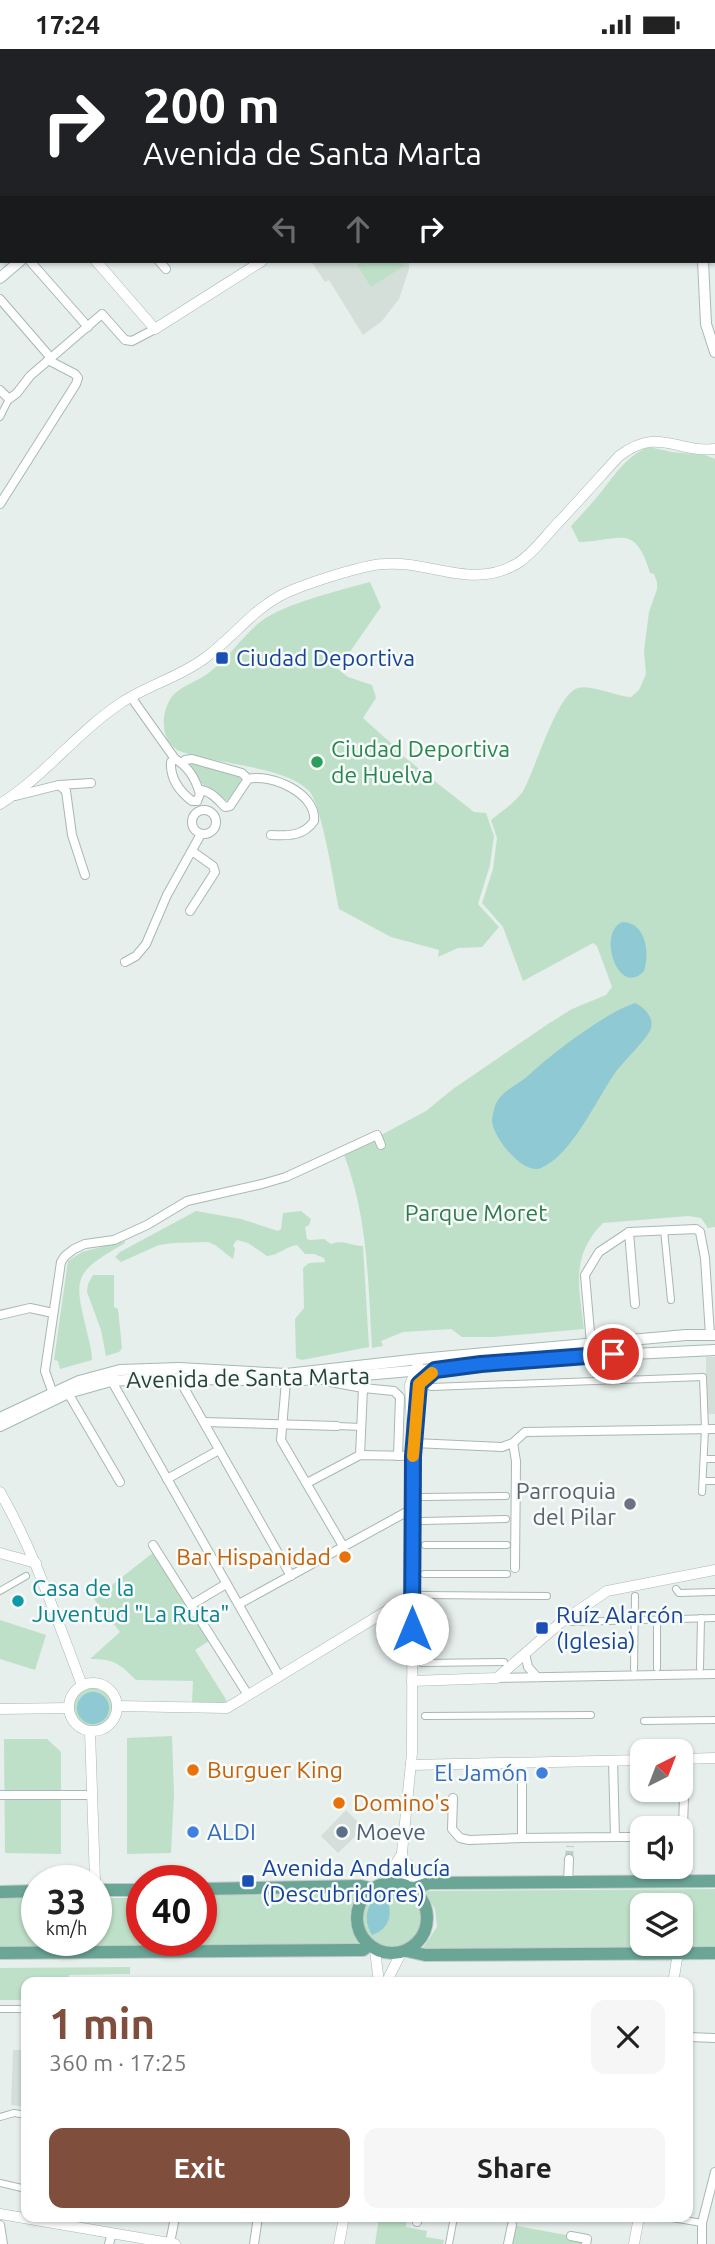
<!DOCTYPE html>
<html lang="en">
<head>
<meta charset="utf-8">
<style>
	body { margin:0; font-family:Ubuntu,sans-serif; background:#f6f6f6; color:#222; height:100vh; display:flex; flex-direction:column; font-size:26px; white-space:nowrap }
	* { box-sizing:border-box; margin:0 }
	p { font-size:23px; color:#767676 }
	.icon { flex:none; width:38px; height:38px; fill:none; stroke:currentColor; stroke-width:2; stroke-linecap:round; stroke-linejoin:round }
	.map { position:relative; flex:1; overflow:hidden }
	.side { position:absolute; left:21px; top:1928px; width:672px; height:245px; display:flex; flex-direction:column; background:#fff; border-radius:14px; box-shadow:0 2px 5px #0004 }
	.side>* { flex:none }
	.banner { position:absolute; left:0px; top:0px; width:716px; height:214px; box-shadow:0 2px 5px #0004; background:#202124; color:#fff; overflow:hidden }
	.needle { width:46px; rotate:42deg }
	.buttons { position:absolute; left:630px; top:1690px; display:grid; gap:14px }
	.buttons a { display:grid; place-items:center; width:63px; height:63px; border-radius:14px; background:#fff; box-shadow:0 2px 5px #0004; font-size:35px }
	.speed { position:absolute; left:21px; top:1816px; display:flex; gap:14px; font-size:35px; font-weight:700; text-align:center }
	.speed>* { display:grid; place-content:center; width:91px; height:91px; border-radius:50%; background:#fff; box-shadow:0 2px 5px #0004; line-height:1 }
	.speed small { font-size:18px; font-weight:400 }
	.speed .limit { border:10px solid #d22; background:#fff; color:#111 }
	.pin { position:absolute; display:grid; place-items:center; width:60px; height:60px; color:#fff; margin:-30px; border:4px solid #fff; border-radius:50%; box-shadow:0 2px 7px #0007 }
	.me { position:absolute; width:77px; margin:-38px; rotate:0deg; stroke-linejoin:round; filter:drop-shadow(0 0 5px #0008) }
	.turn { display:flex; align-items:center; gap:24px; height:147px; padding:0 28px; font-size:32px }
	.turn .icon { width:91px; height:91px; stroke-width:2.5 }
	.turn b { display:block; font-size:49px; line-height:60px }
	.lanes { display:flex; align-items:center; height:66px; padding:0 28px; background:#0003; justify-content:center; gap:35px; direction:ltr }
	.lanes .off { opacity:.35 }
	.round { display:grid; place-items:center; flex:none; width:74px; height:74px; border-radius:14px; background:#f6f6f6 }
	.head { display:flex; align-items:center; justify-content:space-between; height:119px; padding:0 28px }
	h1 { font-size:42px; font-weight:700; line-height:52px; color:#804e3d }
	.action { display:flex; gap:14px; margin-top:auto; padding:14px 28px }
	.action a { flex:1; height:80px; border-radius:14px; background:#804e3d; color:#fff; font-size:28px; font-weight:700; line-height:80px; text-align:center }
	.action a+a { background:#f6f6f6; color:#222 }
	.status { display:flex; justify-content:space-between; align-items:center; height:49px; padding:0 35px; background:#fff; direction:ltr }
	.status svg { height:19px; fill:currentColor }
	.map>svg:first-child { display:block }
	.built { fill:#d4dfda }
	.green { fill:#bfe0c8; fill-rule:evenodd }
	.water { fill:#8ec9d4 }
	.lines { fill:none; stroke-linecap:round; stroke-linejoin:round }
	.minor-tunnel { stroke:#bfccc8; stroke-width:8; stroke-dasharray:8 4; stroke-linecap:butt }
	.pedestrian-casing { stroke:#a8b8b2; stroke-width:8 }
	.minor-casing { stroke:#a8b8b2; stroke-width:10 }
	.tertiary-casing { stroke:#a8b8b2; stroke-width:11 }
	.secondary-casing { stroke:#a4bbb3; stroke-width:12 }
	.primary-casing { stroke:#c2cac8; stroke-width:14 }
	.pedestrian { stroke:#fff; stroke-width:6 }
	.minor { stroke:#fff; stroke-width:8 }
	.tertiary { stroke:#fff; stroke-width:10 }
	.secondary { stroke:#fff; stroke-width:10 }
	.primary { stroke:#6aa596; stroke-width:12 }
	.route-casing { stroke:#114b97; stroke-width:18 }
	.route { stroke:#1a73e8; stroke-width:12 }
	.slow { stroke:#f59e0b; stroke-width:12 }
	.transit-dot { fill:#1a4fb4; stroke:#f7fbf9; stroke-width:2.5 }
	.leisure-dot { fill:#2e9e5b; stroke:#f7fbf9; stroke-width:2.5 }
	.worship-dot { fill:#6b7280; stroke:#f7fbf9; stroke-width:2.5 }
	.food-dot { fill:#e8710a; stroke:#f7fbf9; stroke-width:2.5 }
	.culture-dot { fill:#0f9aa8; stroke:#f7fbf9; stroke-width:2.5 }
	.shop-dot { fill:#3f7fe0; stroke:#f7fbf9; stroke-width:2.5 }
	.service-dot { fill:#5c6f8a; stroke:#f7fbf9; stroke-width:2.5 }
	.labels { text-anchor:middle; stroke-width:5; stroke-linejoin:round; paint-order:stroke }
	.transit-label { font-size:23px; fill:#164399; stroke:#f7fbf9; text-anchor:start }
	.leisure-label { font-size:23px; fill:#27864d; stroke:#f7fbf9; text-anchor:start }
	.park-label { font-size:23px; fill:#2d7a4b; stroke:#f7fbf9 }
	.street-label { font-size:23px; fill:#24423a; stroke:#f7fbf9 }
	.worship-label { font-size:23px; fill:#5b616d; stroke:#f7fbf9; text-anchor:end }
	.food-label { font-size:23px; fill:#c56008; stroke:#f7fbf9; text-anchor:start }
	.culture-label { font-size:23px; fill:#0d838f; stroke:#f7fbf9; text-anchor:start }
	.shop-label { font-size:23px; fill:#366cbe; stroke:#f7fbf9; text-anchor:end }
	.service-label { font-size:23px; fill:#4e5e75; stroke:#f7fbf9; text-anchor:start }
</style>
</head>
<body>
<div class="status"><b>17:24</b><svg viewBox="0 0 49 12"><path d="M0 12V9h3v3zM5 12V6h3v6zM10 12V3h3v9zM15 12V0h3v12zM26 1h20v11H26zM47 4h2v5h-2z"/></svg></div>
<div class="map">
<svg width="715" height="2195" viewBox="0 0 715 2195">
	<rect width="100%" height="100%" fill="#e6efeb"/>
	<g class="built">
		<polygon points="311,212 409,212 409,220 399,250 382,272 363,286 329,231 325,233"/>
		<rect x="706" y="1308" width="9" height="57"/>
		<polygon points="346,1761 364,1779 338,1804 321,1787"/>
		<polygon points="13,2001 26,2001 26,2058 11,2056"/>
	</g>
	<g class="green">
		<polygon points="365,212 401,212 404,217 371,238 357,216"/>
		<path d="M649,398L672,403L705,406L715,410V1178L708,1179L701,1169L688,1167L603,1174C570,1207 579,1239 584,1280L493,1288H462L451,1280L403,1283L381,1292L383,1297L372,1299C368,1234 368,1167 344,1106L426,1062L453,1040L548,975L572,960L606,946L612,938L597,897L593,894L523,932L503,878L482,854L493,820L497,789L491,771C501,763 516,753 523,742C535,722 557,644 578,639C591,635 615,647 631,648L639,641L646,625L644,602L649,563L657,540V533L654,525L650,524C635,472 618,493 579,493L571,477C580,467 589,458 597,448C613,429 625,407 649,398Z"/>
		<path d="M370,533L381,558L338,620L348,628L372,636L376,649L363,669L393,696L394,700L474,763L486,764L494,787L490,816L478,855L499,878L482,898L458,899L438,908L439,901L391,888L339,860C334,836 322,756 309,742C286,717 215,715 182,703C160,695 160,665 171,649C179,637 200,632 211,622C229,608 242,588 260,573C283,555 341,541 370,533Z"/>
		<polygon points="192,713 238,726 243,734 230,751 223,752 201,734 189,717"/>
		<path d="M196,1162L241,1170L278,1182L281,1180L283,1164L301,1162L311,1170L309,1176L305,1178L307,1190L310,1191L324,1190L331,1195C342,1190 352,1197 363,1197L369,1298L302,1311L296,1309L295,1270L304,1259L303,1219L309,1214L325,1213L324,1209L314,1205H305L297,1196C285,1198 279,1206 267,1207L248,1194L237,1191L233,1196L235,1200L233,1210L215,1196L208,1193L173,1194L159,1196L121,1213L115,1208L120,1203Z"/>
		<path d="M125,1192V1194C74,1224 73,1226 87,1283C89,1292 92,1302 92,1311L60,1320L58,1312L54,1311L68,1212L82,1203Z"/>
		<polygon points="93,1226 114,1226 114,1258 118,1260 122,1299 119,1303 106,1307 101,1281 87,1243 88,1235"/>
		<path d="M154,1503L209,1592L195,1601L227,1652L222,1654H192L193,1632L136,1631C119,1614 114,1610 90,1610L120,1583L94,1550Z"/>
		<polygon points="0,1571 46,1586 35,1621 0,1610"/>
		<circle cx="93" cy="1658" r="22"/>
		<polygon points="172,1687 174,1745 171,1804 127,1805 127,1689"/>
		<polygon points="4,1690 47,1690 61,1703 61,1805 5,1804"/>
		<path d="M715,1840V1898L422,1900L437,1878L435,1860L424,1842ZM642,1857H681V1895H642Z"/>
		<circle cx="392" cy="1869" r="29"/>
		<path d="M360,1841C345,1864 348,1875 360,1898L0,1901V1849H37V1892H96V1849H142V1892H201V1847Z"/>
		<polygon points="130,1918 130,1925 69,1926 68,1934 26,1934 26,1951 0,1951 0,1919"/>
		<polygon points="379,2168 407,2168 406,2178 427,2182 426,2188 444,2191 443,2195 375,2195"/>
		<polygon points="512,2176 587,2190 586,2195 508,2195"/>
	</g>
	<g class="water">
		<path d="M623,873C646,874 650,904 644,922C618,950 596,882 623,873Z"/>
		<path d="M635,954C644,958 654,968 651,979C649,988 622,1014 615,1024C596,1051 572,1106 541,1119C523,1127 493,1088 492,1072C492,1069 494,1060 495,1057C501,1041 519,1036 530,1025C554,1003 605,964 635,954Z"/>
		<circle cx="93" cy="1659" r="16"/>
		<path d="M385,1844C393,1862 392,1879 372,1886C362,1869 366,1852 385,1844Z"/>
	</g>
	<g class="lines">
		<polyline class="minor-tunnel" points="569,1810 570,1797"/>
		<g class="pedestrian-casing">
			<g id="pedestrian">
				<polyline points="434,2 437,0"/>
				<polyline points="536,2 538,0"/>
				<polyline points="0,157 2,159"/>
				<polyline points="0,368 9,350"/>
				<polyline points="664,1181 671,1251"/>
				<polyline points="431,1338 703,1328 705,1380 702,1443"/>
				<polyline points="337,1377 362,1378"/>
				<polyline points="704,1410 715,1410"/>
				<polyline points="703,1432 715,1432"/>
				<polyline points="422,1448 506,1447"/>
				<polyline points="423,1472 506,1470"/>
				<polyline points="425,1496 507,1496"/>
				<polyline points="424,1525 507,1525"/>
				<polyline points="676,1540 679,1544 715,1543"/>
				<polyline points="0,1542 26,1527"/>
				<polyline points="423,1546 547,1547"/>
				<polyline points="657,1571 657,1619"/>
				<polyline points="571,1573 715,1569"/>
				<polyline points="422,1614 504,1613"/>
				<polyline points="700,1619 701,1569"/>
				<polyline points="634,1620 635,1547"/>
				<polyline points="425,1667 591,1666"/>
				<polyline points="644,1672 715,1671"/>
				<polyline points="0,1960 26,1960"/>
				<polyline points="0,2068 14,2064 26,2066"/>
				<polyline points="0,2134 26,2140"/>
				<polyline points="666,2168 702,2174"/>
				<polyline points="449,2195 454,2168"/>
			</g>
		</g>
		<g class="minor-casing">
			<g id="minor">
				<polyline points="137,0 138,2"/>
				<polyline points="512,0 513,2"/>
				<polyline points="0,103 2,102"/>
				<polyline points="30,212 88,278"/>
				<polyline points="159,212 166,220"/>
				<polyline points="0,250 51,309"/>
				<polyline points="0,341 9,350 17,344 30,327 102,265 125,291 132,292 155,280"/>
				<polyline points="0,455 76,335 78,329 75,325 48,311"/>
				<path d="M131,648L175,710C188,717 196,731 200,745L197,752"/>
				<path d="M175,710L171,713C170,730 179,742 192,752H197"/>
				<polyline points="182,714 185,711 192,710 242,724 248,730"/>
				<polyline points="59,736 66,742 72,786 85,826"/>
				<path d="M199,741C210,741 218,751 225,758L230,757L248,730C270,724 317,744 314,772C304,787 288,787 271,786"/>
				<polyline points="15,747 59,736 91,734"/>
				<circle cx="204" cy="773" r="12"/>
				<polyline points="190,862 215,823 213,817 192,802"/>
				<polyline points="125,913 136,907 146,895 167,846 201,785"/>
				<polyline points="629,1183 635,1255"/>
				<polyline points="0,1266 30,1259 53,1264"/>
				<polyline points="591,1295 585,1226 599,1203 629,1183 696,1180 700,1183 705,1209 710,1286"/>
				<polyline points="110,1329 279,1627"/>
				<polyline points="179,1330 291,1527"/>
				<polyline points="286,1332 281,1391 343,1497"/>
				<polyline points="325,1332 363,1339 394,1342 400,1348 398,1407"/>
				<polyline points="52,1342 45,1322 61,1213 65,1207 74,1200 85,1195 114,1191 147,1176 187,1152 262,1135 286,1128 377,1086 381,1096"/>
				<polyline points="68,1344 120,1433"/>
				<polyline points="204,1373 337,1377"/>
				<polyline points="414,1394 502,1398 513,1394 525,1383 715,1380"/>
				<polyline points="513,1394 516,1412 515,1519"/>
				<polyline points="360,1406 363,1339"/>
				<polyline points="167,1430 219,1401"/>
				<polyline points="307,1434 360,1406 413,1407"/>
				<polyline points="153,1496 248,1646"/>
				<polyline points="239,1555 412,1460"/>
				<polyline points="191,1556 226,1535"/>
				<polyline points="525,1604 528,1618 537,1628"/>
				<polyline points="497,1629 715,1625"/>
				<polyline points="522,1714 522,1789 615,1788 613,1711"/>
				<polyline points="0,1746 92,1746"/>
				<polyline points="453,1749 452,1780 460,1789 469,1791 522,1789"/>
				<polyline points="680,1780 683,1777 684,1749"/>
				<polyline points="615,1788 642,1788"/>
				<polyline points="568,1833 569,1810"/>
				<polyline points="688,1988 715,1989"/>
				<polyline points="417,2173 418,2168"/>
				<polyline points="0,2176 3,2195"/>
				<polyline points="571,2187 587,2190 586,2195"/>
				<polyline points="170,2194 175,2168"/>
				<polyline points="109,2195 112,2184"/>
				<polyline points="254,2195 258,2168"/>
				<polyline points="508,2195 512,2176"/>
				<polyline points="702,2195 702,2174 715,2123"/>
			</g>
		</g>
		<g class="tertiary-casing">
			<g id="tertiary">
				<polyline points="348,2 351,0"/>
				<polyline points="96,212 155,280 262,212"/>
				<path d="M0,755C45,727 77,683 121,654C148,636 180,628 205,609C231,590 250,564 278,548C297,537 362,516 384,515C431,511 472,542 518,514C532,505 544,489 555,477C577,454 598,430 619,407C659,377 675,404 715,400"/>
				<polyline points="414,1322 419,1335 416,1368"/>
				<path d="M0,1443C35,1504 57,1571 82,1636"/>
				<polyline points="0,1504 36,1514"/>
				<polyline points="412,1632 497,1629 560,1574 607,1542 715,1521"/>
				<circle cx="93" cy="1658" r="24"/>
				<polyline points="117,1657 227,1659 411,1547"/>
				<polyline points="0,1660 69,1659"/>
				<polyline points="90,1682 95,1832"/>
				<polyline points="681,1710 715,1709"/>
				<polyline points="411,1716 642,1711"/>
				<polyline points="407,1814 415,1828 429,1834"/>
				<polyline points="383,1835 402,1805"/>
				<polyline points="407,1837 402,1803 412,1704 413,1407 410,1336 418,1315"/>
				<polyline points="375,1901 379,1934"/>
				<polyline points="386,1934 401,1904"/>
				<polyline points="673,1934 678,1904"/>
				<polyline points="0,2165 175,2195"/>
				<polyline points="339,2195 344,2168"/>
				<polyline points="634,2195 639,2168"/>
			</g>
		</g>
		<g class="secondary-casing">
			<g id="secondary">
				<polyline points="683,0 683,2"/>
				<polyline points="295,2 298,0"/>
				<polyline points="317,2 320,0"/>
				<polyline points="0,187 2,186"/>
				<polyline points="703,212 706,275 715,303"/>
				<polyline points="0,229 20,212"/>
				<polyline points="0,1369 79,1332 120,1321 179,1319 286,1325 420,1310 686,1286 715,1286"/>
				<polyline points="0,1377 68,1344 111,1332 157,1329 286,1332 319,1330 570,1308 715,1301"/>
			</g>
		</g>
		<g class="primary-casing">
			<g id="primary">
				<circle cx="392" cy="1869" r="35"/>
				<polyline points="201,1840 361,1837 373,1840"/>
				<polyline points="412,1840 429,1834 715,1832"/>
				<polyline points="96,1841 142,1841"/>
				<polyline points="0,1843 37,1842"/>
				<polyline points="407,1902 425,1906 715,1904"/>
				<polyline points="0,1904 355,1901 363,1901 369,1896"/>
			</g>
		</g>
		<use href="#pedestrian" class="pedestrian"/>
		<use href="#minor" class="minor"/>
		<use href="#tertiary" class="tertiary"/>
		<use href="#secondary" class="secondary"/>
		<use href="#primary" class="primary"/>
	</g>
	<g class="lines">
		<g class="route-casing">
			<polyline id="route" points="412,1580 413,1407 419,1335 435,1321 481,1315 613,1305"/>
		</g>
		<use href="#route" class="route"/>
		<polyline class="slow" points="413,1407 419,1335 432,1324"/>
	</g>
	<g class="transit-dot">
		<rect x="215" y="602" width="14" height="14" rx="3.5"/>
		<rect x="535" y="1572" width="14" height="14" rx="3.5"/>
		<rect x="241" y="1825" width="14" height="14" rx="3.5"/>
	</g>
	<circle class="leisure-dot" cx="317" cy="713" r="7"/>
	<circle class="worship-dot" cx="630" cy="1455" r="7"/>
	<g class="food-dot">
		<circle cx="345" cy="1508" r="7"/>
		<circle cx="193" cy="1721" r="7"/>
		<circle cx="339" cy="1754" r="7"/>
	</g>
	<circle class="culture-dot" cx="18" cy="1552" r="7"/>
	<g class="shop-dot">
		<circle cx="542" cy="1724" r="7"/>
		<circle cx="193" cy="1783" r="7"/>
	</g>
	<circle class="service-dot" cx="342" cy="1783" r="7"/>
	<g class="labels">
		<g class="transit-label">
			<text x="236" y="617">Ciudad Deportiva</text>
			<text x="556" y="1574">Ruíz Alarcón<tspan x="556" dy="26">(Iglesia)</tspan></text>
			<text x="262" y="1827">Avenida Andalucía<tspan x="262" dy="26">(Descubridores)</tspan></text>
		</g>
		<g class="leisure-label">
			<text x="331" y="708">Ciudad Deportiva<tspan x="331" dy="26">de Huelva</tspan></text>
		</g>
		<g class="park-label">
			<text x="476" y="1172">Parque Moret</text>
		</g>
		<g class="street-label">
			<text transform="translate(248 1329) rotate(-1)" y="8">Avenida de Santa Marta</text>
		</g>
		<g class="worship-label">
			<text x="616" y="1450">Parroquia<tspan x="616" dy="26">del Pilar</tspan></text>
		</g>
		<g class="food-label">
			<text x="331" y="1516" text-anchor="end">Bar Hispanidad</text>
			<text x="207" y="1729">Burguer King</text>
			<text x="353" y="1762">Domino's</text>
		</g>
		<g class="culture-label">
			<text x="32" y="1547">Casa de la<tspan x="32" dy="26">Juventud "La Ruta"</tspan></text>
		</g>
		<g class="shop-label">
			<text x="528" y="1732">El Jamón</text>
			<text x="207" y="1791" text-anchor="start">ALDI</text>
		</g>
		<g class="service-label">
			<text x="356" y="1791">Moeve</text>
		</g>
	</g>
</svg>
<div class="buttons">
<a><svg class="needle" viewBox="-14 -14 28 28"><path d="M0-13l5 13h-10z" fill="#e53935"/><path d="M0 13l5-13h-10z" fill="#767676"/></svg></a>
<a><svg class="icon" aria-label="sound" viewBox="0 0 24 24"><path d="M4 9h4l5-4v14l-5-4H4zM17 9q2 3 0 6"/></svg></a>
<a><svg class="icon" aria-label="layers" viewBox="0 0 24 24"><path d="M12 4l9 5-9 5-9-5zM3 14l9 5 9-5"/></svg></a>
</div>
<div class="speed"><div>33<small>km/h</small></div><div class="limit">40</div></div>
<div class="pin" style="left:613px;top:1305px;background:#d93025"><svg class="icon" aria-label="arrive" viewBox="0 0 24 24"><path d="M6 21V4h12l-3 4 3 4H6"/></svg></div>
<svg class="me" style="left:412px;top:1580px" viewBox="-20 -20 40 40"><circle r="19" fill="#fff"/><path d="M0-13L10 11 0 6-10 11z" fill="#1a73e8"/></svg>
<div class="banner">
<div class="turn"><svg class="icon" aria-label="right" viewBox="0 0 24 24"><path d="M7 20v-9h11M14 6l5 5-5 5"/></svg><div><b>200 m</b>Avenida de Santa Marta</div></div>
<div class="lanes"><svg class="icon off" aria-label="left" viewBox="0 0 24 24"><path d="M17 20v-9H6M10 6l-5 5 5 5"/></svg><svg class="icon off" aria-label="ahead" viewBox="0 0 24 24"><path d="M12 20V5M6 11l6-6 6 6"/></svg><svg class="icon" aria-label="right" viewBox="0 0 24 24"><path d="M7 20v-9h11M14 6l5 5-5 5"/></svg></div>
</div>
<section class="side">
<div class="head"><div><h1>1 min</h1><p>360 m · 17:25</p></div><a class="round"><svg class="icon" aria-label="close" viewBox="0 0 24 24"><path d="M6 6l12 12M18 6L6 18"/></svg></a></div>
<div class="action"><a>Exit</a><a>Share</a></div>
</section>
</div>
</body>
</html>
